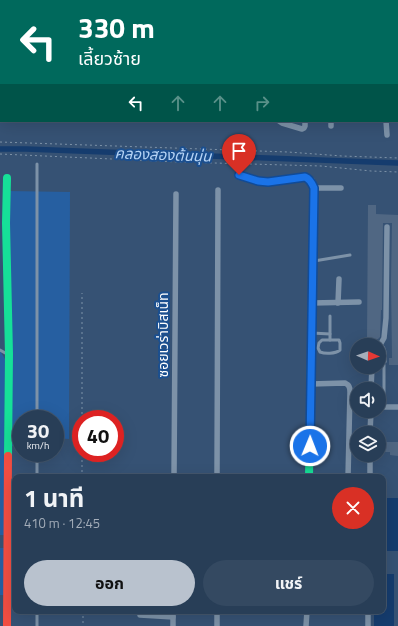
<!DOCTYPE html>
<html lang="th">
<head>
<meta charset="utf-8">
<style>
	body { margin:0; font-family:"Titillium Web","Noto Sans Thai",sans-serif; background:#344961; color:#f1f3f6; height:100vh; display:flex; flex-direction:column; font-size:15px; white-space:nowrap }
	* { box-sizing:border-box; margin:0 }
	p { font-size:13px; color:#a5aeba }
	.icon { flex:none; width:22px; height:22px; fill:none; stroke:currentColor; stroke-width:2; stroke-linecap:round; stroke-linejoin:round }
	.map { position:relative; flex:1; overflow:hidden }
	.sheet { position:absolute; left:12px; top:474px; width:374px; height:140px; display:flex; flex-direction:column; background:#283e57; border-radius:8px; box-shadow:0 4px 16px #0002,0 0 0 1px #44576d }
	.sheet>* { flex:none }
	.guide { position:absolute; left:0px; top:0px; width:398px; height:122px; box-shadow:0 4px 16px #0002,0 0 0 1px #44576d; background:#00695c; color:#fff; overflow:hidden }
	.needle { width:26px; rotate:92deg }
	.fabs { position:absolute; left:350px; top:338px; display:grid; gap:8px }
	.fabs a { display:grid; place-items:center; width:36px; height:36px; border-radius:50%; background:#283e57; box-shadow:0 4px 16px #0002,0 0 0 1px #44576d; font-size:20px }
	.speed { position:absolute; left:12px; top:410px; display:flex; gap:8px; font-size:20px; font-weight:700; text-align:center }
	.speed>* { display:grid; place-content:center; width:52px; height:52px; border-radius:50%; background:#283e57; box-shadow:0 4px 16px #0002,0 0 0 1px #44576d; line-height:1 }
	.speed small { font-size:10px; font-weight:400 }
	.speed .limit { border:6px solid #d22; background:#fff; color:#111 }
	.pin { position:absolute; display:grid; place-items:center; width:34px; height:34px; color:#fff; margin:-41px -17px; border-radius:50% 50% 50% 0; rotate:-45deg; box-shadow:0 0 4px #0007 }
	.pin .icon { rotate:45deg }
	.me { position:absolute; width:44px; margin:-22px; rotate:1deg; stroke-linejoin:round; filter:drop-shadow(0 0 3px #0008) }
	.turn { display:flex; align-items:center; gap:14px; height:84px; padding:0 12px; font-size:18px }
	.turn .icon { width:52px; height:52px; stroke-width:2.5 }
	.turn b { display:block; font-size:28px; line-height:34px }
	.lanes { display:flex; align-items:center; height:38px; padding:0 12px; background:#0003; justify-content:center; gap:20px; direction:ltr }
	.lanes .off { opacity:.35 }
	.round { display:grid; place-items:center; flex:none; width:42px; height:42px; border-radius:21px; background:#344961 }
	.overview { display:flex; align-items:center; justify-content:space-between; height:68px; padding:0 12px }
	h1 { font-size:24px; font-weight:700; line-height:30px }
	.cta { display:flex; gap:8px; margin-top:auto; padding:8px 12px }
	.cta a { flex:1; height:46px; border-radius:24px; background:#b9c2ce; color:#111; font-size:16px; font-weight:700; line-height:46px; text-align:center }
	.cta a+a { background:#344961; color:#f1f3f6 }
	.map>svg:first-child { display:block }
	.green { fill:#265fa1 }
	.water { fill:#153c6e }
	.lines { fill:none; stroke-linecap:round; stroke-linejoin:round }
	.canal { stroke:#153c6e; stroke-width:5.5 }
	.building { fill:#506783 }
	.path { stroke:#7d92a8; stroke-width:1; stroke-dasharray:2 3; stroke-linecap:butt }
	.lane { stroke:#7d92a8; stroke-width:3 }
	.street { stroke:#7d92a8; stroke-width:5.5 }
	.fast { stroke:#16e098; stroke-width:8 }
	.slow { stroke:#ffcf43; stroke-width:8 }
	.jam { stroke:#f24e42; stroke-width:8 }
	.route-casing { stroke:#114b97; stroke-width:10 }
	.route { stroke:#1a73e8; stroke-width:7 }
	.labels { text-anchor:middle; stroke-width:4; stroke-linejoin:round; paint-order:stroke }
	.street-label { font-size:14px; fill:#fff; stroke:#1b4f8f }
	.water-label { font-size:15px; font-style:italic; fill:#b5d3f5; stroke:#1b4f8f }
</style>
</head>
<body>
<div class="map">
<svg width="398" height="626" viewBox="0 0 398 626">
	<rect width="100%" height="100%" fill="#365274"/>
	<g class="green">
		<polygon points="7,191 70,192 69,439 55,438 55,419 21,419 21,446 11,446"/>
		<polygon points="0,351 5,359 4,535 0,535"/>
		<polygon points="0,548 4,548 5,595 0,595"/>
	</g>
	<g class="water">
		<rect x="383" y="498" width="15" height="53"/>
		<polygon points="383,574 394,574 394,626 374,626 374,611 383,611"/>
	</g>
	<g class="lines">
		<polyline class="canal" points="0,149 26,149 398,163"/>
	</g>
	<g class="building">
		<polygon points="368,205 376,205 376,214 398,215 398,365 389,365 389,358 392,358 391,282 392,223 383,223 382,310 381,310 380,337 378,339 367,339"/>
		<polygon points="379,442 398,442 398,456 390,455 390,452 379,452"/>
	</g>
	<g class="lines">
		<g class="path">
			<polyline points="397,80 398,80"/>
			<polyline points="0,142 288,152 342,156 398,158"/>
			<polyline points="0,154 179,162 321,166 371,171 398,172"/>
			<polyline points="82,419 82,293"/>
			<polyline points="82,477 82,453"/>
			<polyline points="83,611 83,626"/>
		</g>
		<g class="lane">
			<polyline points="48,1 48,0"/>
			<polyline points="67,1 67,0"/>
			<polyline points="86,1 86,0"/>
			<polyline points="104,1 104,0"/>
			<polyline points="123,1 123,0"/>
			<polyline points="142,1 142,0"/>
			<polyline points="161,1 161,0"/>
			<polyline points="179,1 179,0"/>
			<polyline points="314,261 350,255"/>
			<polyline points="312,333 330,334"/>
			<path d="M322,340H339L340,343V350C335,354 325,354 320,352L318,348L319,343Z"/>
			<polyline points="330,340 330,316"/>
			<polyline points="0,350 7,354"/>
			<polyline points="384,407 384,365"/>
			<polyline points="37,419 37,164"/>
			<polyline points="37,453 37,477"/>
			<polyline points="37,611 37,626"/>
		</g>
		<g class="street">
			<polyline points="18,0 18,1"/>
			<polyline points="270,0 270,1"/>
			<polyline points="297,0 297,1"/>
			<polyline points="327,0 327,1"/>
			<polyline points="353,0 353,1"/>
			<polyline points="380,0 380,1"/>
			<polyline points="0,4 1,4"/>
			<polyline points="279,121 282,123 302,129 304,128 305,126 305,121"/>
			<polyline points="331,121 331,126"/>
			<polyline points="386,121 387,135"/>
			<polyline points="314,188 341,188"/>
			<polyline points="312,303 359,302"/>
			<polyline points="338,303 339,279"/>
			<polyline points="380,345 384,338 386,318 387,227"/>
			<path d="M379,346L380,345C385,350 384,355 384,361"/>
			<path d="M311,384L345,383C349,385 350,387 350,392L348,477"/>
			<polyline points="371,389 372,367"/>
			<polyline points="379,407 398,407"/>
			<polyline points="370,433 371,411"/>
			<polyline points="174,477 176,194"/>
			<polyline points="217,477 218,190"/>
			<polyline points="370,477 370,455"/>
			<polyline points="217,611 217,626"/>
			<polyline points="140,615 173,617"/>
			<polyline points="173,626 173,611"/>
			<polyline points="306,626 307,611"/>
			<polyline points="368,626 368,611"/>
		</g>
		<g class="fast">
			<polyline points="7,178 6,223 9,354 8,456"/>
			<polyline points="309,477 313,246"/>
		</g>
		<polyline class="slow" points="239,175 258,181 268,182 305,177 311,181 314,188 313,246"/>
		<polyline class="jam" points="7,626 8,456"/>
	</g>
	<g class="lines">
		<g class="route-casing">
			<path id="route" d="M239,175L258,181L268,182L305,177C310,179 312,183 314,188L310,446"/>
		</g>
		<use href="#route" class="route"/>
	</g>
	<g class="labels">
		<g class="street-label">
			<text transform="translate(163 335) rotate(-90)" y="5">ซอยเวร่าบิสเน็ท</text>
		</g>
		<g class="water-label">
			<text transform="translate(163 155) rotate(2)" y="5">คลองสองต้นนุ่น</text>
		</g>
	</g>
</svg>
<div class="fabs">
<a><svg class="needle" viewBox="-14 -14 28 28"><path d="M0-13l5 13h-10z" fill="#e53935"/><path d="M0 13l5-13h-10z" fill="#a5aeba"/></svg></a>
<a><svg class="icon" aria-label="sound" viewBox="0 0 24 24"><path d="M4 9h4l5-4v14l-5-4H4zM17 9q2 3 0 6"/></svg></a>
<a><svg class="icon" aria-label="layers" viewBox="0 0 24 24"><path d="M12 4l9 5-9 5-9-5zM3 14l9 5 9-5"/></svg></a>
</div>
<div class="speed"><div>30<small>km/h</small></div><div class="limit">40</div></div>
<div class="pin" style="left:239px;top:175px;background:#d93025"><svg class="icon" aria-label="arrive" viewBox="0 0 24 24"><path d="M6 21V4h12l-3 4 3 4H6"/></svg></div>
<svg class="me" style="left:310px;top:446px" viewBox="-20 -20 40 40"><circle r="17" fill="#1a73e8" stroke="#fff" stroke-width="3"/><path d="M0-11L8 9 0 5-8 9z" fill="#fff"/></svg>
<div class="guide">
<div class="turn"><svg class="icon" aria-label="left" viewBox="0 0 24 24"><path d="M17 20v-9H6M10 6l-5 5 5 5"/></svg><div><b>330 m</b>เลี้ยวซ้าย</div></div>
<div class="lanes"><svg class="icon" aria-label="left" viewBox="0 0 24 24"><path d="M17 20v-9H6M10 6l-5 5 5 5"/></svg><svg class="icon off" aria-label="ahead" viewBox="0 0 24 24"><path d="M12 20V5M6 11l6-6 6 6"/></svg><svg class="icon off" aria-label="ahead" viewBox="0 0 24 24"><path d="M12 20V5M6 11l6-6 6 6"/></svg><svg class="icon off" aria-label="right" viewBox="0 0 24 24"><path d="M7 20v-9h11M14 6l5 5-5 5"/></svg></div>
</div>
<section class="sheet">
<div class="overview"><div><h1>1 นาที</h1><p>410 m · 12:45</p></div><a class="round" style="background:#d93025;color:#fff"><svg class="icon" aria-label="close" viewBox="0 0 24 24"><path d="M6 6l12 12M18 6L6 18"/></svg></a></div>
<div class="cta"><a>ออก</a><a>แชร์</a></div>
</section>
</div>
</body>
</html>
